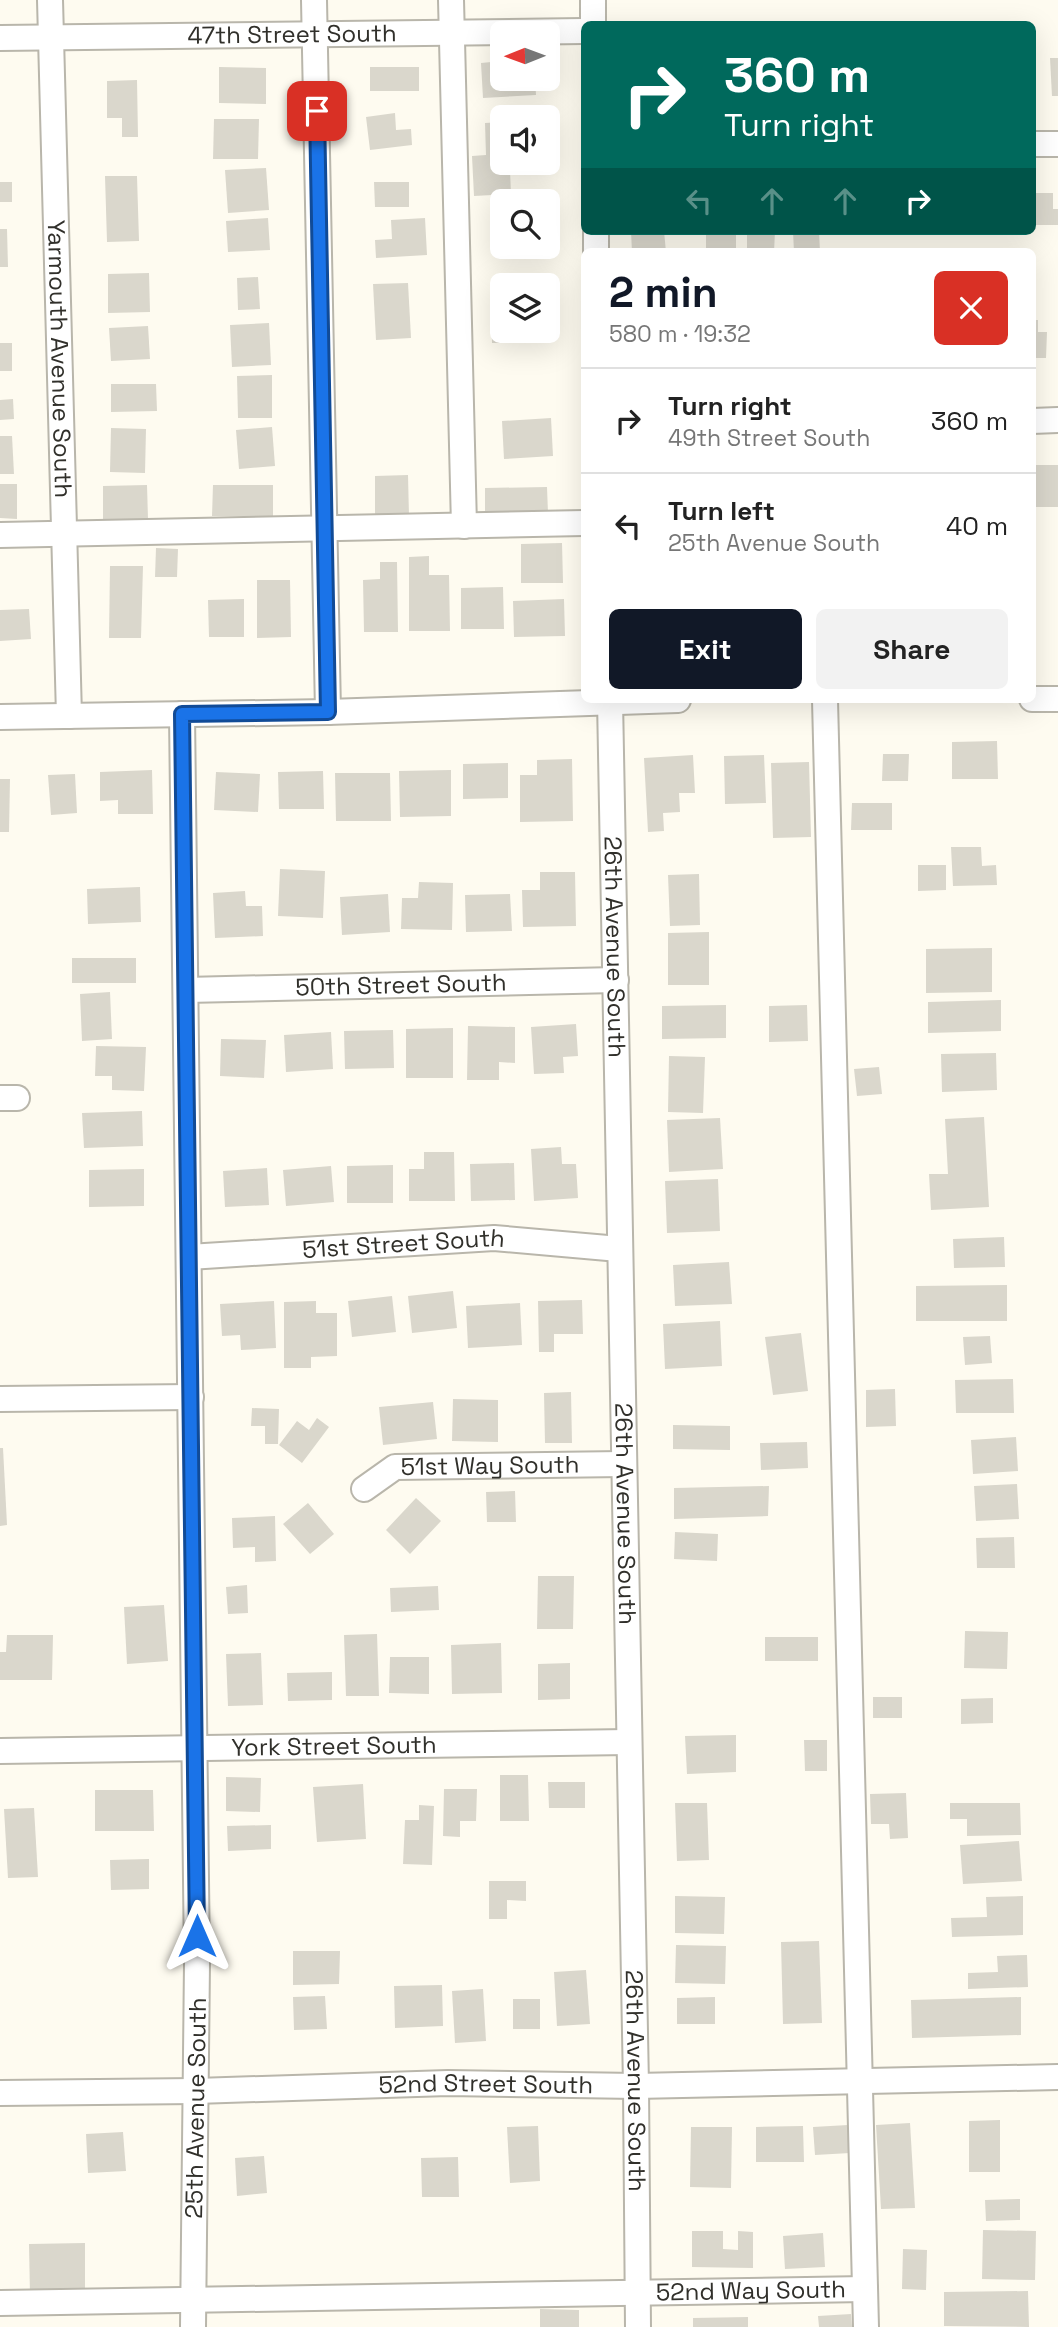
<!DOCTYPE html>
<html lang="en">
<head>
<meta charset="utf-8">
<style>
	body { margin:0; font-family:"Space Grotesk",sans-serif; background:#f2f2f2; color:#222; height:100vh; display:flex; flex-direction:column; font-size:26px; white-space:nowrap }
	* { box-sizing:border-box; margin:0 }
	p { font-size:23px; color:#767676 }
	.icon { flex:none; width:38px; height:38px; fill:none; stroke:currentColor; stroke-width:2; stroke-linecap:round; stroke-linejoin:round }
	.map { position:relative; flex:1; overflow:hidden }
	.drawer { position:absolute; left:581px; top:248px; width:455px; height:455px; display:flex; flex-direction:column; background:#fff; border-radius:10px; box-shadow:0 7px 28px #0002 }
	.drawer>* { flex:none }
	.guide { position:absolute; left:581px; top:21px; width:455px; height:214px; border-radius:10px; box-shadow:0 7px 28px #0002; background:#00695c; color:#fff; overflow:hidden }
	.needle { width:46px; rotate:269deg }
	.controls { position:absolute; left:490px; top:21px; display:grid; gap:14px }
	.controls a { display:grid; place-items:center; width:70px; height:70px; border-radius:10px; background:#fff; box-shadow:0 7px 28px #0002; font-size:35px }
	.pin { position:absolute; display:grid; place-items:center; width:60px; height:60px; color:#fff; margin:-30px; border-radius:14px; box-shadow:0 4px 10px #0006 }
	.me { position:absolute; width:77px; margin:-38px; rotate:0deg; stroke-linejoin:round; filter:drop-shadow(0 0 5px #0008) }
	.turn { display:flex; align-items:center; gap:24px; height:147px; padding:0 28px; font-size:32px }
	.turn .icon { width:91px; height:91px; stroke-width:2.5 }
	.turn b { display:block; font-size:49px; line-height:60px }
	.lanes { display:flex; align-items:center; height:66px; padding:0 28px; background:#0003; justify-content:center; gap:35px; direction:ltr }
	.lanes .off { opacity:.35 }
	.round { display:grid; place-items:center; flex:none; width:74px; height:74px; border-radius:10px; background:#f2f2f2 }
	.headline { display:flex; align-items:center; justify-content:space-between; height:119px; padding:0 28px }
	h1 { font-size:42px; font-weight:600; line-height:52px; color:#111827 }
	.action { display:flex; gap:14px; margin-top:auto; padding:14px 28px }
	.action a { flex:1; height:80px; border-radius:10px; background:#111827; color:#fff; font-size:28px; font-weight:600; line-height:80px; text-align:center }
	.action a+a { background:#f2f2f2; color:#222 }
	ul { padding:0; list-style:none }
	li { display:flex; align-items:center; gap:21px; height:105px; padding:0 28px; border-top:2px solid #e0e0e0 }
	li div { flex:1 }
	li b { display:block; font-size:26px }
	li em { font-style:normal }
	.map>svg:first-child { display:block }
	.building { fill:#dad7cc }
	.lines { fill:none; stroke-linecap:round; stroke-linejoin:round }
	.minor-casing { stroke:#b9b6ab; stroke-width:28 }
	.minor { stroke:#fff; stroke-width:24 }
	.route-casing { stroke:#114b97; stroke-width:18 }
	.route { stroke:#1a73e8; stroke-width:12 }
	.labels { text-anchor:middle; stroke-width:5; stroke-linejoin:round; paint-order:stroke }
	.street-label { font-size:24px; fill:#31302b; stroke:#fff }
</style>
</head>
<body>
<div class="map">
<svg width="1058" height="2327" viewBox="0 0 1058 2327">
	<rect width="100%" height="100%" fill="#fefbf0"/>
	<g class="building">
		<polygon points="1050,58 1058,58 1058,96 1052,96"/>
		<polygon points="502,61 502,79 535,79 536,95 483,98 481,63"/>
		<polygon points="219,67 266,68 266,104 219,103"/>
		<rect x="370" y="67" width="49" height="24"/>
		<polygon points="137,80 138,137 122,137 122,118 107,118 107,81"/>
		<polygon points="395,113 396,130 411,129 412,145 370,150 366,117"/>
		<polygon points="214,119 259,119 258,159 213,159"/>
		<polygon points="502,122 502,163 542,163 542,169 510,170 511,194 474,196 472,156 486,155 485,123"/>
		<polygon points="266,168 269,210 228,213 225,170"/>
		<polygon points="105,176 137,176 139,241 107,242"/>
		<rect x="0" y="182" width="12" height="20"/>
		<polygon points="374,182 409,182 409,207 375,207"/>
		<polygon points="1035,193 1053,193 1053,209 1058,209 1058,225 1035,225"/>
		<polygon points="268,218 270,250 228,252 226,221"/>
		<polygon points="425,218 427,255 376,258 375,240 392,239 391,220"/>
		<polygon points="0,229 7,229 8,267 0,267"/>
		<polygon points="631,231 664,231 666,252 632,252"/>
		<rect x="706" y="231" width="30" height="21"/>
		<polygon points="747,231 775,231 774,252 747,252"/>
		<polygon points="793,231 819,231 820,252 794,252"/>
		<polygon points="946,231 985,231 985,234 947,235"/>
		<polygon points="149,273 150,312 108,313 108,274"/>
		<polygon points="258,277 260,309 238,310 237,278"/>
		<polygon points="408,283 411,338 376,340 373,284"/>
		<polygon points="491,292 502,292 502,331 550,331 550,342 492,343"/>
		<polygon points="1032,320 1038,320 1038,332 1047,332 1046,358 1032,358"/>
		<polygon points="269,323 271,365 232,367 230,325"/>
		<polygon points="148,326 150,359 111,361 109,328"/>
		<rect x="0" y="343" width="12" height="28"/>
		<polygon points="272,375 272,418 238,418 237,376"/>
		<polygon points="111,384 156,384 157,411 111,412"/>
		<polygon points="13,399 14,419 0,420 0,400"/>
		<polygon points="551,418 553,456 504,459 502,421"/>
		<polygon points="272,427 275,466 239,469 236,430"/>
		<polygon points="111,428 146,429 145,473 110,472"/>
		<polygon points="0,436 12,436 14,474 0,474"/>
		<rect x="1032" y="465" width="26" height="42"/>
		<polygon points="408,475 409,516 375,516 375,476"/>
		<polygon points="0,484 17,484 17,519 0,518"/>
		<polygon points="147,485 148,519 103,519 103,486"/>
		<polygon points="213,485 273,485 273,516 212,516"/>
		<polygon points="547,487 548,513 485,514 485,488"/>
		<polygon points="562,543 563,583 521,583 521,544"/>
		<polygon points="156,548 178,549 177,577 155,577"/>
		<polygon points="429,556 429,575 449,575 450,631 409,631 409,557"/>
		<polygon points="380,562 397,562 398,632 364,632 363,580 380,579"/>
		<polygon points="110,566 143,566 141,638 109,638"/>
		<polygon points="257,580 290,580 291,637 257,638"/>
		<polygon points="503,587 504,629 461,629 461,588"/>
		<polygon points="244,599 244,637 209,637 208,600"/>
		<polygon points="564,599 565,636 514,637 513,601"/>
		<polygon points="29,609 31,639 0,641 0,610"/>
		<polygon points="997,741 998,779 952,779 952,742"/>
		<polygon points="883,754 909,754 908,781 882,781"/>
		<polygon points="693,755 695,793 679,793 680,812 663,813 664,831 648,832 644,758"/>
		<polygon points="764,755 766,803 725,804 724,756"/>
		<polygon points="572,759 573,821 520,822 520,775 537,775 537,760"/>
		<polygon points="809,762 811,837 773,838 771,763"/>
		<polygon points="508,763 508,798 463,799 463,764"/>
		<polygon points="152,770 153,814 118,814 118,800 100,801 100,772"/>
		<polygon points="451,770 451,816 400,817 399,771"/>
		<polygon points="323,771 324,809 279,809 278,772"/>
		<polygon points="216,772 260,774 258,812 214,810"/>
		<polygon points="335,773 390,773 391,821 336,821"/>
		<polygon points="75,774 77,813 51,815 48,775"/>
		<polygon points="0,779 10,779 9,832 0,832"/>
		<polygon points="852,803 892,803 892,830 851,830"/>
		<polygon points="951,847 981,847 982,866 996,865 997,885 953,886"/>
		<polygon points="918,865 946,865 946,890 918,891"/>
		<polygon points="280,869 325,871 323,918 278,916"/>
		<polygon points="540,872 575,872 576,926 523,927 522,890 540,890"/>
		<polygon points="699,874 700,925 670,926 668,875"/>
		<polygon points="419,882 453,883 452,930 401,929 402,898 418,898"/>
		<polygon points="140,887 141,922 88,924 87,889"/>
		<polygon points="245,891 246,906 262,906 263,936 215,938 213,893"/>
		<polygon points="388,894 390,932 342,935 340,897"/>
		<polygon points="510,894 512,931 466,932 465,895"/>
		<polygon points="709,932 709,985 668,985 668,933"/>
		<polygon points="992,948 992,992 926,993 926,949"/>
		<rect x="72" y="958" width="64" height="25"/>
		<polygon points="110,992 112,1039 82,1041 80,994"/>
		<polygon points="1001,1000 1001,1031 928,1033 928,1002"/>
		<polygon points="726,1005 726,1038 662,1039 662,1006"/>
		<polygon points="807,1005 808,1041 769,1042 769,1006"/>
		<polygon points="576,1024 578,1056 563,1057 564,1073 534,1074 531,1027"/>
		<polygon points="468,1026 515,1027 515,1063 499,1062 499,1080 467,1080"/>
		<polygon points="453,1028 453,1078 406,1078 406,1029"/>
		<polygon points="393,1030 394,1068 345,1069 344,1031"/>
		<polygon points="331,1032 333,1069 286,1072 284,1035"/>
		<polygon points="221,1039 266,1040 264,1078 220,1076"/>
		<polygon points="96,1046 146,1047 144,1091 112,1090 112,1076 95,1076"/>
		<polygon points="996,1053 997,1090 942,1092 941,1054"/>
		<polygon points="669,1056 705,1057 703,1113 668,1112"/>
		<polygon points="879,1067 882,1094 857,1096 854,1069"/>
		<polygon points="142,1111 143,1146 84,1148 82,1113"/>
		<polygon points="984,1117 989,1207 931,1210 929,1174 948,1174 945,1119"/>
		<polygon points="720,1118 723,1169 669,1172 667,1120"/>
		<polygon points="561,1147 562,1164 576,1164 578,1198 534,1201 531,1149"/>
		<polygon points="424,1152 454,1152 455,1201 409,1201 409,1169 424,1169"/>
		<polygon points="514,1163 515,1200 471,1201 470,1164"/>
		<polygon points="393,1165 393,1203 347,1203 347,1166"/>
		<polygon points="331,1166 334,1202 286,1206 283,1170"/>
		<polygon points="267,1168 269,1205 225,1207 223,1171"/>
		<polygon points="144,1169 144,1206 89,1207 89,1170"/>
		<polygon points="718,1179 720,1231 667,1233 665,1181"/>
		<polygon points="1004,1237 1005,1267 954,1268 953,1239"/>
		<polygon points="729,1262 732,1304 675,1306 673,1265"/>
		<polygon points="1007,1285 1007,1321 916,1321 916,1286"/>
		<polygon points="453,1291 457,1328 412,1333 408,1296"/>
		<polygon points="392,1296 396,1332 352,1337 348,1301"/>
		<polygon points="582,1300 583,1334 554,1334 554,1352 539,1352 538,1301"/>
		<polygon points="274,1301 276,1348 241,1350 240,1335 222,1336 220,1304"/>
		<polygon points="316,1301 316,1313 337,1313 337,1356 311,1357 311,1368 284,1368 284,1302"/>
		<polygon points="520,1303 522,1345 468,1348 466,1306"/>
		<polygon points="720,1321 722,1366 665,1369 663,1324"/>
		<polygon points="801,1333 808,1391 773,1395 765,1337"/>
		<polygon points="990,1336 992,1363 965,1365 963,1337"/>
		<polygon points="1013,1379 1014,1413 956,1413 955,1380"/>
		<polygon points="895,1389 896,1426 866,1427 866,1390"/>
		<polygon points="571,1392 572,1443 545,1443 544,1393"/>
		<polygon points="453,1399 498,1400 498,1442 452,1441"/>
		<polygon points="433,1402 437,1439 383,1445 379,1407"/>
		<polygon points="252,1408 279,1409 278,1444 265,1444 265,1426 251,1426"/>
		<polygon points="317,1418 329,1427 302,1463 279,1445 297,1421 309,1430"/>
		<polygon points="673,1425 730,1426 730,1450 673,1449"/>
		<polygon points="1016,1437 1018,1471 973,1474 971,1440"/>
		<polygon points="807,1442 808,1468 761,1470 760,1443"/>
		<polygon points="0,1448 3,1448 7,1525 0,1526"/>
		<polygon points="1017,1484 1019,1519 976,1521 974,1486"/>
		<polygon points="769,1486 768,1516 674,1519 674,1488"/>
		<polygon points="515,1491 516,1522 487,1522 486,1492"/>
		<polygon points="416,1498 441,1521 410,1554 386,1530"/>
		<polygon points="308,1503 334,1534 310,1554 283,1524"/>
		<polygon points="275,1516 276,1561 255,1562 255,1547 233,1548 232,1518"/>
		<polygon points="675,1532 718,1534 717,1561 674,1559"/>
		<polygon points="1014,1537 1015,1568 977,1568 976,1538"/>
		<polygon points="538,1576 574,1576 573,1629 537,1629"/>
		<polygon points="247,1585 248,1613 228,1614 226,1587"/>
		<polygon points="438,1586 439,1610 391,1612 390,1588"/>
		<polygon points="164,1605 168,1661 127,1664 124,1607"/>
		<polygon points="965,1631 1008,1632 1007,1669 964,1668"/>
		<polygon points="377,1634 379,1696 346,1696 344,1635"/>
		<polygon points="7,1635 53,1635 52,1680 0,1680 0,1652 6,1652"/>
		<rect x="765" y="1637" width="53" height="24"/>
		<polygon points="501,1643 502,1693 452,1694 451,1645"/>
		<polygon points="261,1653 263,1705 228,1706 226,1654"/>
		<polygon points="390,1657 429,1657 429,1694 389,1693"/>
		<polygon points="570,1663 570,1699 538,1700 538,1664"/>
		<polygon points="332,1672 332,1700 288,1701 287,1673"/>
		<rect x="873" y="1697" width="29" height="21"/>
		<polygon points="993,1698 993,1723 961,1724 961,1699"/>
		<polygon points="736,1735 736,1772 687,1774 685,1736"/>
		<polygon points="804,1740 827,1740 827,1771 805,1771"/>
		<polygon points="500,1775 528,1775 529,1821 500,1821"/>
		<polygon points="226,1777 261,1778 260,1812 226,1811"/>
		<polygon points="548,1782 585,1782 585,1808 549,1808"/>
		<polygon points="363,1784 366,1839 317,1842 313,1787"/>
		<polygon points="444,1789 477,1789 476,1821 460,1821 460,1837 443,1836"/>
		<polygon points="95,1790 153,1790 154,1831 95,1831"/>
		<polygon points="906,1793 908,1838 890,1839 889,1824 871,1824 870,1794"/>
		<polygon points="675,1803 707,1803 709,1860 677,1861"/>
		<polygon points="950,1803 1020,1803 1021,1835 967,1836 967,1819 950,1819"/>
		<polygon points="419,1805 434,1806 432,1865 403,1864 405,1820 419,1820"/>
		<polygon points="34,1808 38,1877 8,1878 4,1809"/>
		<polygon points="271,1825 271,1849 228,1851 227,1826"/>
		<polygon points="1019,1841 1022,1881 963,1884 960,1845"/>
		<polygon points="149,1859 149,1889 111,1890 110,1860"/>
		<polygon points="489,1881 526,1881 526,1901 507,1900 507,1919 489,1919"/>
		<polygon points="675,1896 725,1897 724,1934 675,1933"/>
		<polygon points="1023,1896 1023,1935 952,1937 951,1918 987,1917 986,1897"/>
		<polygon points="819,1941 822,2023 783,2024 781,1942"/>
		<polygon points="676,1945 726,1946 725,1984 675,1983"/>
		<polygon points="293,1951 340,1951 339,1984 293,1985"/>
		<polygon points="1027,1955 1028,1987 968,1989 968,1973 998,1972 997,1956"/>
		<polygon points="586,1970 590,2024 557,2026 554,1972"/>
		<polygon points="442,1985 443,2026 395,2028 394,1986"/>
		<polygon points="483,1989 486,2041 455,2043 452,1991"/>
		<polygon points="325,1996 327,2029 294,2030 293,1997"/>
		<polygon points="715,1997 715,2024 677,2024 677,1998"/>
		<polygon points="1021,1997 1021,2035 912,2038 911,2000"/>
		<rect x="513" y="1999" width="27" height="30"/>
		<polygon points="1000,2120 1000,2172 969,2172 969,2121"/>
		<polygon points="910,2123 915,2208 881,2209 876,2125"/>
		<polygon points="848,2125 850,2153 815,2155 813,2127"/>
		<polygon points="538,2126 540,2181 510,2183 507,2127"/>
		<polygon points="803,2126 804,2162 756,2162 756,2127"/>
		<polygon points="691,2127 732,2127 731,2188 690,2187"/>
		<polygon points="123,2132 126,2171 88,2173 86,2134"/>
		<polygon points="264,2156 267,2193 237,2196 235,2158"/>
		<polygon points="458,2157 459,2197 422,2197 421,2158"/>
		<polygon points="1020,2199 1020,2220 986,2221 985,2200"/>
		<polygon points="983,2230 1036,2231 1035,2280 982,2279"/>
		<polygon points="692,2231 723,2231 723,2249 738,2250 738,2231 753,2232 753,2268 692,2267"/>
		<polygon points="823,2233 825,2267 785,2269 783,2236"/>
		<polygon points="85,2243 85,2295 30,2296 29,2244"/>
		<polygon points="903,2249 927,2250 926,2290 902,2289"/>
		<polygon points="1028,2291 1029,2327 944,2326 944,2292"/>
		<polygon points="540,2309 579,2310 579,2327 540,2327"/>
		<polygon points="851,2314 852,2327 819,2327 818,2316"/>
		<polygon points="748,2317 748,2327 693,2327 693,2318"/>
	</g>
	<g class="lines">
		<g class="minor-casing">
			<g id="minor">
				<path id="s1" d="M50,0L69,716"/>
				<polyline points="314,0 328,712"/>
				<polyline points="451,0 464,526"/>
				<polyline points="593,0 593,24"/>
				<path id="s2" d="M0,38L584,31"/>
				<polyline points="1032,144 1058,144"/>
				<polyline points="596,231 596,252"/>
				<polyline points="1032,421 1058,420"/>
				<polyline points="0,535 584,523"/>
				<polyline points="1032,699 1058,699"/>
				<path id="s3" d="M610,700L636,2086L638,2327"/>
				<polyline points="825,700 866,2327"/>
				<polyline points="182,714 197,1963 193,2327"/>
				<polyline points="0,717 328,712 678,700"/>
				<path id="s4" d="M186,990L616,980"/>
				<polyline points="0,1098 17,1098"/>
				<path id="s5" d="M189,1257L494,1238L619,1249"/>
				<polyline points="0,1399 191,1397"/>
				<path id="s6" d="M364,1489L395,1467L623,1464"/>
				<path id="s7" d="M0,1751L628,1742"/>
				<path id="s8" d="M0,2093L196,2091L448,2083L636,2086L1058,2077"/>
				<path id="s9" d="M0,2303L865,2289"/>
			</g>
		</g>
		<use href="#minor" class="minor"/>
	</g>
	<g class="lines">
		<g class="route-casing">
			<polyline id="route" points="197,1936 182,714 328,712 317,111"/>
		</g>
		<use href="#route" class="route"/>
	</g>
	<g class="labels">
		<g class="street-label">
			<text dy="8" stroke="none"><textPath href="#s2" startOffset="292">47th Street South</textPath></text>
			<text dy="8" stroke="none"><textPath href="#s1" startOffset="359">Yarmouth Avenue South</textPath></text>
			<text dy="8" stroke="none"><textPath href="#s3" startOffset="247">26th Avenue South</textPath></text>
			<text dy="8" stroke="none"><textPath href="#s4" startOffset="215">50th Street South</textPath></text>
			<text dy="8" stroke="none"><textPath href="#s5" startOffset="215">51st Street South</textPath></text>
			<text dy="8" stroke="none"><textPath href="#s6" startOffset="133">51st Way South</textPath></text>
			<text dy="8" stroke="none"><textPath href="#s3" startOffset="814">26th Avenue South</textPath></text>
			<text dy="8" stroke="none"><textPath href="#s7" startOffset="334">York Street South</textPath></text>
			<text dy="8" stroke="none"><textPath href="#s3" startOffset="1381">26th Avenue South</textPath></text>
			<text dy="8" stroke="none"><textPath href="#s8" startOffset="486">52nd Street South</textPath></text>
			<text transform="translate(196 2108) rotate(-89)" y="8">25th Avenue South</text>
			<text dy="8" stroke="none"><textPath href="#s9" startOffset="751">52nd Way South</textPath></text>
		</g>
	</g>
</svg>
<div class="controls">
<a><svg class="needle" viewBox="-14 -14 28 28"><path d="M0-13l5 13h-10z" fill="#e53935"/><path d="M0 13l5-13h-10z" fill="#767676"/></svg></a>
<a><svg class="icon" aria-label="sound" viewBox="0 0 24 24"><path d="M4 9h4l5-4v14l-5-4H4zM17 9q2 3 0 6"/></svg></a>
<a><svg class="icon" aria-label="search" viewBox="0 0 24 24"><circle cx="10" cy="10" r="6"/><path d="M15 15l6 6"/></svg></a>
<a><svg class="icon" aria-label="layers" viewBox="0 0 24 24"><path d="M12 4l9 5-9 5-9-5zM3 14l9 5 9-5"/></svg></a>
</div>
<div class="pin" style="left:317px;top:111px;background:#d93025"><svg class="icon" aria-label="arrive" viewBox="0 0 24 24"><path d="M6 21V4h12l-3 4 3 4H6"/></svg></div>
<svg class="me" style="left:197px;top:1936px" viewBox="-20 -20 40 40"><path d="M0-17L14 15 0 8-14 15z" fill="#1a73e8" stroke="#fff" stroke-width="4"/></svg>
<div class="guide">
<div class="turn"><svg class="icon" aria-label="right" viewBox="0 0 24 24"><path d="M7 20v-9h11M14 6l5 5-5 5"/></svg><div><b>360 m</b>Turn right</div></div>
<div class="lanes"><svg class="icon off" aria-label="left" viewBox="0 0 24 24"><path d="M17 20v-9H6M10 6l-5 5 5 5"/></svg><svg class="icon off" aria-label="ahead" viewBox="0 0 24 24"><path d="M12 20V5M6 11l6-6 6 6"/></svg><svg class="icon off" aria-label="ahead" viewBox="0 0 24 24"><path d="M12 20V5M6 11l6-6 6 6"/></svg><svg class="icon" aria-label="right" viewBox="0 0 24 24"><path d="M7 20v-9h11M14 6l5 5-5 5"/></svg></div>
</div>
<section class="drawer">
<div class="headline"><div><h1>2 min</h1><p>580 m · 19:32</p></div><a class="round" style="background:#d93025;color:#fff"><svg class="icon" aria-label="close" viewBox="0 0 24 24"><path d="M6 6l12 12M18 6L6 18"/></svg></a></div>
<ul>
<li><svg class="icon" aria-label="right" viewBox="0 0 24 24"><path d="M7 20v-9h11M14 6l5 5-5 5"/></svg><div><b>Turn right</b><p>49th Street South</p></div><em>360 m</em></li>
<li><svg class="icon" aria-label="left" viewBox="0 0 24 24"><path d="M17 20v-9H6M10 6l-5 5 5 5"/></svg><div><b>Turn left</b><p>25th Avenue South</p></div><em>40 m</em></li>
</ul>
<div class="action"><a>Exit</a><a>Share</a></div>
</section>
</div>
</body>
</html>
